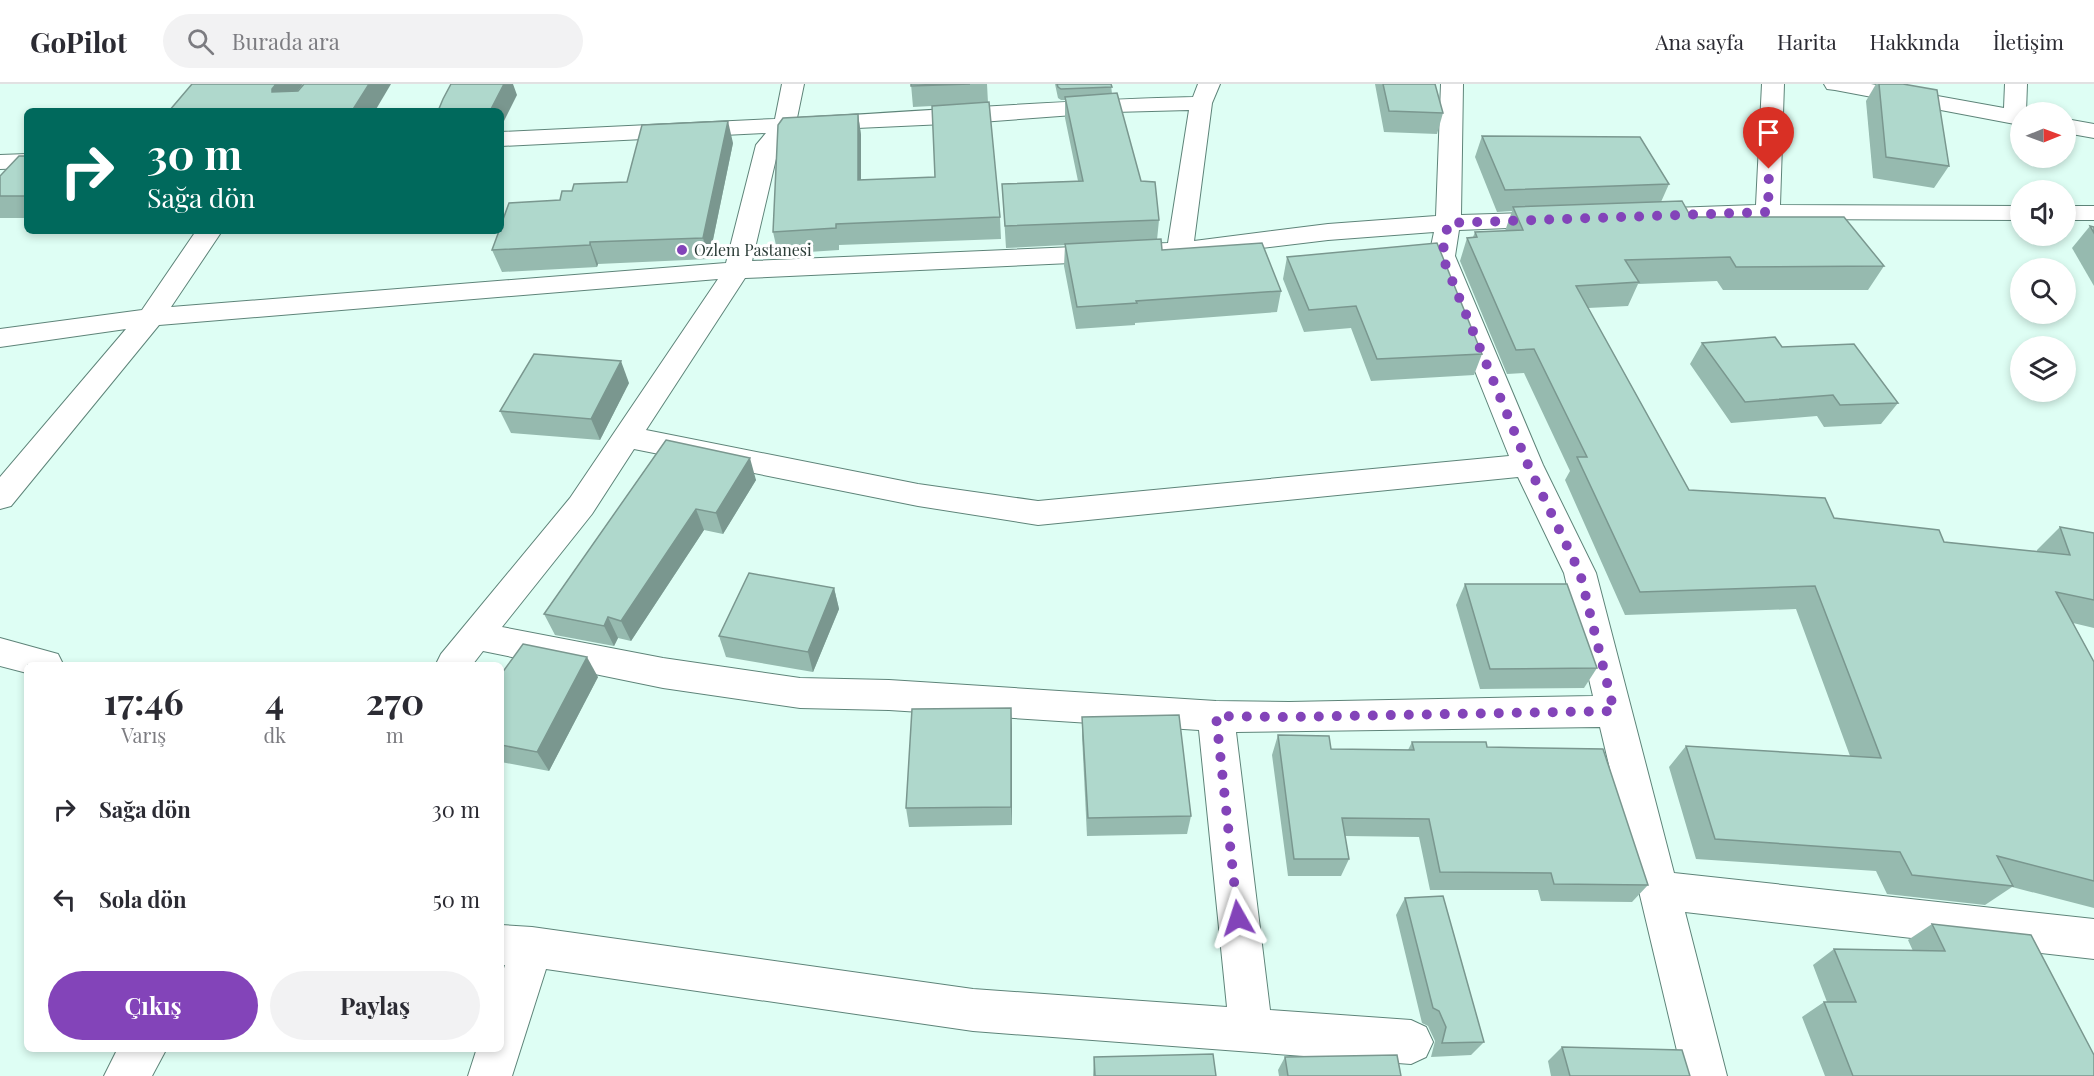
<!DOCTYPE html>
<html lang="tr">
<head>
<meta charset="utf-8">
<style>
	body { margin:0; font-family:"Playfair Display",serif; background:#f2f2f3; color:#2b2b33; height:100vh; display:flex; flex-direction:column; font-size:22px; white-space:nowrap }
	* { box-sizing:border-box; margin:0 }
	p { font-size:20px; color:#7c7c81 }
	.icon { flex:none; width:33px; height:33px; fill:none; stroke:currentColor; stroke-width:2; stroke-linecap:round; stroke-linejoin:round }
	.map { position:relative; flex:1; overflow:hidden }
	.sheet { position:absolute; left:24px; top:578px; width:480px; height:390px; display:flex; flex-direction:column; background:#fff; border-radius:9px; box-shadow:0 3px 9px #0003 }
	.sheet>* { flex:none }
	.hud { position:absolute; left:24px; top:24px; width:480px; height:126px; border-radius:9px; box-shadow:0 3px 9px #0003; background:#00695c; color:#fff; overflow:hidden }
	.needle { width:39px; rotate:89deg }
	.buttons { position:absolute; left:2010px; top:18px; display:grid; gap:12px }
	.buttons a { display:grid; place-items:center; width:66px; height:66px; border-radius:50%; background:#fff; box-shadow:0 3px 9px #0003; font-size:30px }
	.pin { position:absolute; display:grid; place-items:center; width:51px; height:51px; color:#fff; margin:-62px -26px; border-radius:50% 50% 50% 0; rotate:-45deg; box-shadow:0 0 6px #0007 }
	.pin .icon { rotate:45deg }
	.me { position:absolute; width:66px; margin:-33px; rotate:354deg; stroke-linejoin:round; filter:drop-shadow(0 0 4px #0008) }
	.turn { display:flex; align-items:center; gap:21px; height:126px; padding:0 24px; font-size:27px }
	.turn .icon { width:78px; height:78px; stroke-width:2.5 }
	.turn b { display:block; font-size:42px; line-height:51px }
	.eta { display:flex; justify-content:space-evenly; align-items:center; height:102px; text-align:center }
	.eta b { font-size:36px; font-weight:700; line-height:42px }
	.action { display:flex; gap:12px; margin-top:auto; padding:12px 24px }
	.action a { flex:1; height:69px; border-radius:36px; background:#8344b9; color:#fff; font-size:24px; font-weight:700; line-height:69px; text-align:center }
	.action a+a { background:#f2f2f3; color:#2b2b33 }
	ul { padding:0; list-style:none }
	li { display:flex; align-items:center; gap:18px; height:90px; padding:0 24px }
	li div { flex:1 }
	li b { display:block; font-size:22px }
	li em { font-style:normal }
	header { display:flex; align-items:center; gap:36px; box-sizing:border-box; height:84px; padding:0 30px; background:#fff; border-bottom:2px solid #e1e1e2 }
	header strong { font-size:28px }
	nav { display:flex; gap:33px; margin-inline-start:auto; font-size:21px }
	.search { width:420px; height:54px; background:#f2f2f3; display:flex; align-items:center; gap:15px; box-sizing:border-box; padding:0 21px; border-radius:33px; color:#7c7c81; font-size:22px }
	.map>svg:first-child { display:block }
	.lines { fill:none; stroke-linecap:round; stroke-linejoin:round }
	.minor-casing { stroke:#5e8479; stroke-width:2 }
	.minor { fill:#fff; fill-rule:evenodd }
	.wall { fill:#96baaf }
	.shaded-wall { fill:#7a978f }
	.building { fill:#afd8cc; stroke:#7a978f; stroke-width:1.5 }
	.route { stroke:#8344b9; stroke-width:10; stroke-dasharray:0 18 }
	.poi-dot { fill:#8344b9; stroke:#fff; stroke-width:2 }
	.labels { text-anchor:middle; stroke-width:6; stroke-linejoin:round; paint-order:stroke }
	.far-poi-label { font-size:16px; fill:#2c3d38; stroke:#fff; text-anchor:start }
</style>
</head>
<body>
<header>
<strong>GoPilot</strong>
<div class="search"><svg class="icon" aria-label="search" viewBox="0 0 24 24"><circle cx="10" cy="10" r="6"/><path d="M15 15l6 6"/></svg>Burada ara</div>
<nav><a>Ana sayfa</a><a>Harita</a><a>Hakkında</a><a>İletişim</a></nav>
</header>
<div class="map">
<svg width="2094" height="992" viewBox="0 0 2094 992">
	<rect width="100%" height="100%" fill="#defef4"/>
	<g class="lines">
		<g class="minor-casing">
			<g id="minor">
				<path d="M782,0H804L797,34C929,27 1061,16 1193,13L1198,0H1220L1212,19L1194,157L1328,140L1436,132L1441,0H1463L1461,131L1554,128L1563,130L1566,135L1563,140L1554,142L1459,146L1455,172L1543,381L1596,489L1674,789L2094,835V875L1685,828L1727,992H1683L1600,643L1236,648L1270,926L1411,936L1426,943L1433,958L1426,973L1411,980L973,947L546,885L512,992H468L477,964H501V894L505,881H501V841L532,843L973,905L1227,923L1199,646L889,626L800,624L663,604L483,567L473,580H436L441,570L570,414L718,195L159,241L11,422L0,425V393L126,245L0,263V245L142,226L196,147H222L171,223L726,179L756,61L766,49L501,62V48L775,35ZM1189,26L1168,159L752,177L779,62L791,47L967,39L1114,28ZM1434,148L1429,172L1509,372L1038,417L918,400L646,346L745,194L1180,174L1328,156ZM634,365L918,422L1038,441L1518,393L1564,489L1593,612L1289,618L1216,617L889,596L800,594L663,574L502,543L592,430Z"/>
				<polygon points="1762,0 1784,0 1780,121 2020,122 2020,136 1768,135 1644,139 1635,137 1632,132 1635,127 1644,125 1756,121"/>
				<polygon points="1824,0 1871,0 2004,24 2005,0 2027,0 2026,28 2020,28 2020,41 1835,6 1827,5"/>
				<polygon points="2066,35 2094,40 2094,54 2066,49"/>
				<polygon points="27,70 27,84 0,85 0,71"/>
				<rect x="2066" y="122" width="28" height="14"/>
				<polygon points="0,554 58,570 63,580 27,580 27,589 0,582"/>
				<polygon points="118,964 167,964 152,992 104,992"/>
			</g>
		</g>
		<use href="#minor" class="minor"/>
	</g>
	<g class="wall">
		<polygon points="911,0 987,0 988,19 1000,133 1001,155 839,161 839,166 778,170 773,148 858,30 861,51 861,96 935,93 932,22 913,23"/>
		<polygon points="1055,0 1111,0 1112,10 1141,97 1159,136 1157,156 1162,166 1281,207 1277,228 1135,239 1135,241 1076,245 1064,182 1065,161 1006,164 1002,100 1078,97 1065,34 1065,16 1061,16 1058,14"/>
		<polygon points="1375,0 1435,0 1443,29 1437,50 1384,48"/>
		<polygon points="1876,0 1903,0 1949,82 1934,104 1873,94 1866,17"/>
		<polygon points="1482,52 1669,100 1661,118 1691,133 1884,182 1868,206 1723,206 1717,197 1638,200 1628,222 1588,224 1689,406 1834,434 1944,458 2037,468 2037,466 2060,443 2094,449 2094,544 2073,539 2094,578 2094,824 2012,803 1985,821 1887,810 1876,787 1696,775 1669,683 1686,662 1850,672 1796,525 1625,531 1565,396 1570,387 1524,289 1507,290 1460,177 1467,154 1473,153 1475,148 1505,147 1512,127 1497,128 1475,73"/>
		<polygon points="733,59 709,175 598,180 597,183 502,188 492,166 572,107 627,98"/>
		<polygon points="27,72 27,134 0,134 0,92"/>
		<polygon points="2090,142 2094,143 2094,202 2072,164"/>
		<polygon points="1287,173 1482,270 1474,291 1371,297 1351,244 1304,248 1283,195"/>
		<polygon points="1702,259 1782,263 1898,319 1881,340 1824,343 1817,332 1731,339 1690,280"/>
		<polygon points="629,299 600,356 511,349 500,327"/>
		<polygon points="666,356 756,396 723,450 704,446 631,557 618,554 614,562 555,551 544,530"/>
		<polygon points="1465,500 1597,584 1584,604 1480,605 1456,521"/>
		<polygon points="834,504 839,525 813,588 726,573 719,552"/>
		<polygon points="501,589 598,593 549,687 501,678"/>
		<polygon points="1082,633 1191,732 1187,750 1087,752 1082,652"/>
		<polygon points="1012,644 1012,741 909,743 906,724"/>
		<polygon points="1278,651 1331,665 1408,666 1412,658 1487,663 1648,801 1632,818 1541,817 1538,806 1430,806 1419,753 1345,752 1349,775 1341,792 1288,792 1272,671"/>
		<polygon points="1405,814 1484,958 1471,971 1431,973 1435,957 1428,942 1422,939 1396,831"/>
		<polygon points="1932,840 2094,992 1825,992 1802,933 1824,918 1827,918 1813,881 1834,865 1913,867 1908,856"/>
		<polygon points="1562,963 1690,992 1551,992 1548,977"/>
		<polygon points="1094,973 1216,992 1093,992"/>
		<polygon points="1285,973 1401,992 1279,992 1278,986"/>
	</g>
	<g class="shaded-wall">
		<polygon points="276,0 303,0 283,26 272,8 272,5"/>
		<polygon points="369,0 391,0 375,27 352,27"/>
		<polygon points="504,0 513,0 517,11 501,43 501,27 490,27"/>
		<polygon points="858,30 861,51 861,117 858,96"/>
		<polygon points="728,37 733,59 709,175 703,154"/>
		<polygon points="590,158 598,180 597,183 590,161"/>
		<polygon points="621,277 629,299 600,356 591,335"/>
		<polygon points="750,374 756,396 723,450 716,429"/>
		<polygon points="696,425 704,446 631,557 621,537"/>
		<polygon points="834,504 839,525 813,588 808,568"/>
		<polygon points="608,533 618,554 614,562 604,542"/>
		<polygon points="587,573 598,593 549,687 537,668"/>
		<polygon points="1011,624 1012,644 1012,741 1011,723"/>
	</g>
	<g class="building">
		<polygon points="192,0 276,0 272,5 272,8 298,7 304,0 369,0 352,27 169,27"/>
		<polygon points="451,0 504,0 490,27 438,27 443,15"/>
		<polygon points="911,0 970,0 911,2"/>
		<polygon points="1057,0 1111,0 1112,3 1061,5 1058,3"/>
		<polygon points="1383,0 1435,0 1443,29 1389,27"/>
		<polygon points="1879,0 1903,0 1937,6 1949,82 1886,73"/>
		<polygon points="1117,9 1141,97 1155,98 1159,136 1005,142 1002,100 1083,97 1065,13"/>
		<polygon points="989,18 1000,133 836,140 836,144 773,148 778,41 783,34 858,30 858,96 935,93 932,22"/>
		<polygon points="728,37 703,154 590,158 590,161 492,166 499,147 501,147 501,141 509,119 560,116 562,107 572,107 574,100 627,98 642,41"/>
		<polygon points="1482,52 1640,53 1669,100 1505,106"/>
		<polygon points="19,72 27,72 27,112 0,112 0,92"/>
		<polygon points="1682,117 1691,133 1844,133 1884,182 1736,183 1730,173 1625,176 1639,198 1576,202 1689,406 1825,414 1834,434 1939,446 1944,458 2070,471 2060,443 2094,449 2094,516 2056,508 2094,578 2094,797 1997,772 2013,802 1912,791 1900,768 1715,755 1686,662 1881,674 1815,502 1640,508 1577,373 1587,373 1534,265 1516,266 1467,154 1477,153 1475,148 1523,146 1513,123"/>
		<polygon points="2090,142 2094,143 2094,149"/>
		<polygon points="1161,155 1162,166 1262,159 1281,207 1136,217 1137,219 1077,223 1065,160"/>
		<polygon points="1437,159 1482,270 1377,275 1356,222 1309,226 1287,173"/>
		<polygon points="1775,253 1782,263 1854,260 1898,319 1840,321 1833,311 1745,318 1702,259"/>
		<polygon points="534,270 621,277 591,335 500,327"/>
		<polygon points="666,356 750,374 716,429 696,425 621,537 608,533 604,542 544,530"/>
		<polygon points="749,489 834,504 808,568 719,552"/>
		<polygon points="1465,500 1567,500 1597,584 1490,585"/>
		<polygon points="523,560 587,573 537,668 501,661 501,589 502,589"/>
		<polygon points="1011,624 1011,723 906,724 912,625"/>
		<polygon points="1179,631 1191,732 1088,734 1082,633"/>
		<polygon points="1278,651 1329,652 1331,665 1414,666 1412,658 1486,658 1487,663 1603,665 1648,801 1554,800 1551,789 1440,788 1429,735 1342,734 1349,775 1294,775"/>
		<polygon points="1443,812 1484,958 1442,959 1446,943 1439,927 1433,924 1405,814"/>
		<polygon points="1932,840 2031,851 2094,971 2094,992 1853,992 1824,918 1856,918 1834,865 1945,867"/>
		<polygon points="1562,963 1682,966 1690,992 1570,992"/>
		<polygon points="1213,970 1216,992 1095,992 1094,973"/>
		<polygon points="1397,971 1401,992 1288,992 1285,973"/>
	</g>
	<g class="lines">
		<polyline class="route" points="1238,834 1216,632 1289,633 1614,627 1580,489 1528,381 1442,172 1448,139 1768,128 1769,85"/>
	</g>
	<circle class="poi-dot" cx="682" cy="166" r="6"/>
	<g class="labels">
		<g class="far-poi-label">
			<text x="694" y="172">Ozlem Pastanesi</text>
		</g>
	</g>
</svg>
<div class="buttons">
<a><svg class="needle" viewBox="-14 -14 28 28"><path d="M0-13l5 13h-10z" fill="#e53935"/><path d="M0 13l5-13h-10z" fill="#7c7c81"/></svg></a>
<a><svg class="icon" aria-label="sound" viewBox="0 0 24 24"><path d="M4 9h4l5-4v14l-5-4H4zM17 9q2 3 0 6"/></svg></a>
<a><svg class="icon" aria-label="search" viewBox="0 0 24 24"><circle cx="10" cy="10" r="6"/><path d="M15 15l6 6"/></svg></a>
<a><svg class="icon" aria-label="layers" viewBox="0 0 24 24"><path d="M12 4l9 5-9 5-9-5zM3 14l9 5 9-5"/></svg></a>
</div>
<div class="pin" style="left:1769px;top:85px;background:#d93025"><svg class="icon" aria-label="arrive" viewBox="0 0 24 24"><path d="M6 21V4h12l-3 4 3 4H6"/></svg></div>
<svg class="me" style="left:1238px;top:834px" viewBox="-20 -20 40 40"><path d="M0-17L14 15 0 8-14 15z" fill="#8344b9" stroke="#fff" stroke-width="4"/></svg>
<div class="hud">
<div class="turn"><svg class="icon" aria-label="right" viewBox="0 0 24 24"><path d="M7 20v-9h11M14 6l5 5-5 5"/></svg><div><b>30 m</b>Sağa dön</div></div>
</div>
<section class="sheet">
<div class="eta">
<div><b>17:46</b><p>Varış</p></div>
<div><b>4</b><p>dk</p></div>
<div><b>270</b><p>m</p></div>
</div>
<ul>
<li><svg class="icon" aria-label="right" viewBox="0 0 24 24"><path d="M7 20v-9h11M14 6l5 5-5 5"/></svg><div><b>Sağa dön</b></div><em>30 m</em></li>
<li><svg class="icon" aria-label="left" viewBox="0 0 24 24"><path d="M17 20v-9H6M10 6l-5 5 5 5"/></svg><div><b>Sola dön</b></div><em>50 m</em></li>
</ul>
<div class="action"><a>Çıkış</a><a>Paylaş</a></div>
</section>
</div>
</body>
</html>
